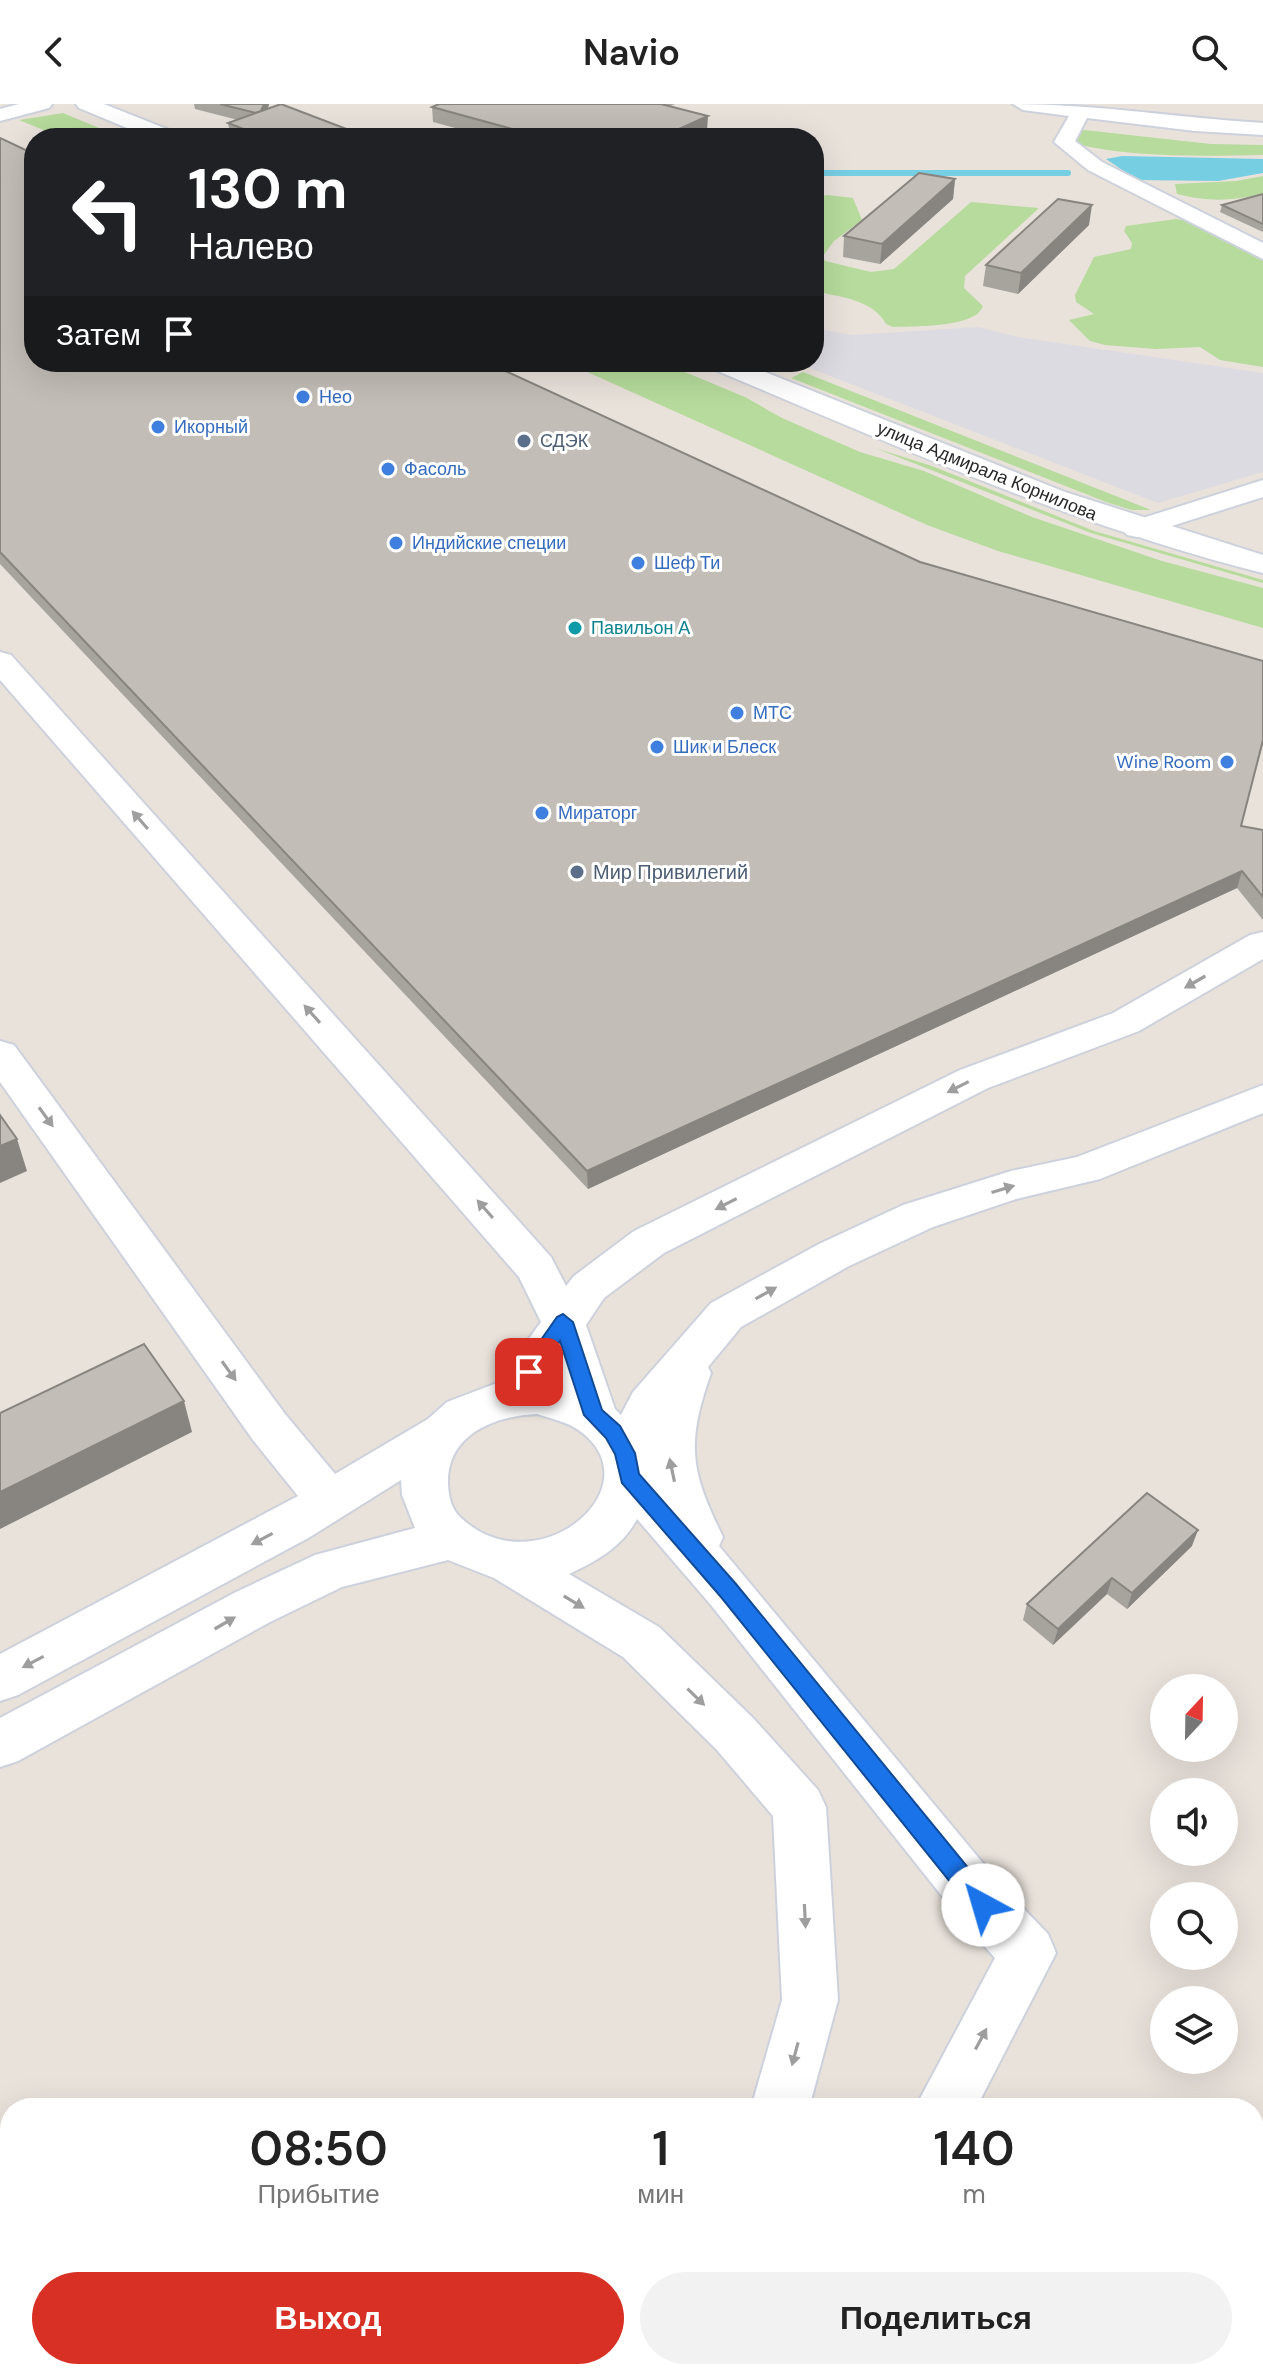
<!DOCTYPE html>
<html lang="ru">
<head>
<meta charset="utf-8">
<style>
	body { margin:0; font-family:"DM Sans",sans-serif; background:#f2f2f2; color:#222; height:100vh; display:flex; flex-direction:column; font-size:30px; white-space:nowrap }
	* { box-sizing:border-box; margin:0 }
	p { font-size:26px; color:#767676 }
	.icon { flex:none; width:44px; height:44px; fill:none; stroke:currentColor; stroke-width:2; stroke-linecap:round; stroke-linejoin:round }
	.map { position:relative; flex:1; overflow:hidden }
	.sheet { position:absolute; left:0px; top:1994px; width:1264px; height:282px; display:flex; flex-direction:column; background:#fff; border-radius:32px 32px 0 0; box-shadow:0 8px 32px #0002 }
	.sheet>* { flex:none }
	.banner { position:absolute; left:24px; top:24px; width:800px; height:244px; border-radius:32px; box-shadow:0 8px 32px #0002; background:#202124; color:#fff; overflow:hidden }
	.needle { width:52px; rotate:22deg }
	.fabs { position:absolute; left:1150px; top:1570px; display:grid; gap:16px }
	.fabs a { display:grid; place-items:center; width:88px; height:88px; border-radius:50%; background:#fff; box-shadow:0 8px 32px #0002; font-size:40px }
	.pin { position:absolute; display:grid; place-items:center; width:68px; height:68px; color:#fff; margin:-34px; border-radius:16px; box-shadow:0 4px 12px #0006 }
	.me { position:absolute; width:88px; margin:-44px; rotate:321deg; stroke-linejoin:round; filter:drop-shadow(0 0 6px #0008) }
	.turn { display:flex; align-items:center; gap:28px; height:168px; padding:0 32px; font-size:36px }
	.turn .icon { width:104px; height:104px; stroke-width:2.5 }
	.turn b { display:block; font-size:56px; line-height:68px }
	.then { display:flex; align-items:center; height:76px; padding:0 32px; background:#0003; gap:16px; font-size:30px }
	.eta { display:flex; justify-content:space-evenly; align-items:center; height:136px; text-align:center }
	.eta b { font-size:48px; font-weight:600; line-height:56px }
	.button { display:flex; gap:16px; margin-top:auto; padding:16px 32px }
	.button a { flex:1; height:92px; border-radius:48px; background:#d93025; color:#fff; font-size:32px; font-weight:600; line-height:92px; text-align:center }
	.button a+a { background:#f2f2f2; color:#222 }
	header { display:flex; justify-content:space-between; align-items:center; height:104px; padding:0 32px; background:#fff; font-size:36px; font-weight:600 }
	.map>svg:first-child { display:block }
	.industrial { fill:#dddbe2 }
	.green { fill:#b6db9c }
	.water { fill:#76cee3 }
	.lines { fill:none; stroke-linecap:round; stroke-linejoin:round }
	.stream { stroke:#76cee3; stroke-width:6 }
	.street-casing { stroke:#cdd1dc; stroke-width:4 }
	.secondary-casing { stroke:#cdd1dc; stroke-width:4 }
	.street { fill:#fff; fill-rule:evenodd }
	.secondary { fill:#fff; fill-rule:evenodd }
	.wall { fill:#a7a39d }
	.shaded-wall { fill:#88847f }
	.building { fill:#c2bdb6; stroke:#88847f; stroke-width:2 }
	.oneway { fill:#9e9e9e }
	.route { fill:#1a73e8; stroke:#114b97; stroke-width:2 }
	.shop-dot { fill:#3f7fe0; stroke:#fff; stroke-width:3 }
	.service-dot { fill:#5c6f8a; stroke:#fff; stroke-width:3 }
	.culture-dot { fill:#0f9aa8; stroke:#fff; stroke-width:3 }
	.labels { text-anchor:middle; stroke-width:6; stroke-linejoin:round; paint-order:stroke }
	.far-shop-label { font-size:18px; fill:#366cbe; stroke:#fff; text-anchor:start }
	.far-service-label { font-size:18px; fill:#4e5e75; stroke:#fff; text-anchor:start }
	.far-street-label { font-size:18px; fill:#282828; stroke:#fff }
	.far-culture-label { font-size:18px; fill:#0d838f; stroke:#fff; text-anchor:start }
	.service-label { font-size:20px; fill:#4e5e75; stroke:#fff; text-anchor:start }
</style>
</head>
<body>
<header><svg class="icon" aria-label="back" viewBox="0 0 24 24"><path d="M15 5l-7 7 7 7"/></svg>Navio<svg class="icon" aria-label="search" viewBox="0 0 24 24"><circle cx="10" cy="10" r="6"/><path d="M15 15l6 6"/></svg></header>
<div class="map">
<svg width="1263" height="2275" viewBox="0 0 1263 2275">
	<rect width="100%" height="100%" fill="#e9e2db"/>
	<polygon class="industrial" points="978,223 1018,233 1263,269 1263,368 1158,399 794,258 814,258 814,224 852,231"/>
	<g class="green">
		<polygon points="63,9 123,34 63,34 19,16"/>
		<path d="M1075,25L1211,40L1263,41V51C1202,52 1136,54 1076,40Z"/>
		<path d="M1263,72V90C1231,97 1208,98 1177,90L1175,80L1236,77Z"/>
		<path d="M827,91L853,94L862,116L834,137L823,152L825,157L871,168L894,165L971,98L1039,104L965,172L964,184L983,202C976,224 913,222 893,223L886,220C873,195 839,193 814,187V94Z"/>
		<polygon points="1176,115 1190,117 1263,156 1263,263 1220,256 1200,243 1156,245 1105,241 1090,237 1069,216 1094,210 1076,198 1075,191 1094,153 1131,145 1132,139 1124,127 1126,122"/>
		<polygon points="565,258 661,258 745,293 782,314 860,348 924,367 1032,413 1162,457 1263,484 1263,524 998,447 927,421"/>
		<polygon points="803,268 1151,406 1132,406 1106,398 791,274"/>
		<polygon points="875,344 932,362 1094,427 1263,476 1263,479 1091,429"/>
	</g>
	<polygon class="water" points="1122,52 1263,55 1263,69 1218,77 1137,76 1106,55"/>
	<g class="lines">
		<polyline class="stream" points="814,69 1068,69"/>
		<g class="street-casing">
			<g id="street">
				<polygon points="19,0 52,0 49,4 0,17 0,5"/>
				<path d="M1013,0C1097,0 1179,14 1263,19V31L1195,27L1087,14L1075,37L1102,58L1263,139V155L1088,66L1054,38L1069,12L1023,6Z"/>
				<polygon points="1263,376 1263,393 1137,433 1127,431 1123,425 1127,419"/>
				<path d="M0,548L11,551L551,1153L566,1182L574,1172L634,1127L960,966L1113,909L1250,831L1263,828V855L1139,927L988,984L664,1149L604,1194L586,1221L615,1305L621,1311L633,1288L711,1199L819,1140L903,1101L1011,1067L1077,1053L1263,981V1009L1100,1075L1016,1095L933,1123L849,1162L741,1223L708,1263L711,1269C686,1340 690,1366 723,1433L719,1442L1002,1782L1048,1830L1056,1849L976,2004H915L995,1854L964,1820L711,1501L637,1415C622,1443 597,1457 569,1470L659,1523L753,1614L818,1686L826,1703L838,1896L809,2004H751L782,1896L773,1712L717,1646L623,1553L494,1474L448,1456L342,1483L270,1518L18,1657L0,1663V1614L236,1488L315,1451L415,1424L402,1391L401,1376L310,1433L18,1591L0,1597V1550L298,1392L253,1336L0,978V937L14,941L285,1310L335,1370L428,1315L447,1298L497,1279L541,1218L519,1173L0,576ZM556,1264L562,1282L547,1277ZM537,1310C549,1314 567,1318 577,1325C659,1380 538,1485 461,1414C451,1405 449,1393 448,1381C446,1330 495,1312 537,1310Z"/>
				<polygon points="690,2266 754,2266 752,2275 688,2275"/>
				<rect x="876" y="2266" width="64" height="9"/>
			</g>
		</g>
		<g class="secondary-casing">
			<g id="secondary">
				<polygon points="76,0 104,0 177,29 180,34 151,34 79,4"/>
				<path d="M704,258H740L1065,388L1263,451V469C1071,421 890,339 708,263Z"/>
			</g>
		</g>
		<use href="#street" class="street"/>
		<use href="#secondary" class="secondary"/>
	</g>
	<g class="wall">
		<polygon points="194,0 269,0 268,5 370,34 231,34 228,19 238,16 195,5"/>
		<polygon points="439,0 675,0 670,2 707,27 692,34 492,34 433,18 432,3"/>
		<polygon points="0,34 920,458 1263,557 1263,640 1241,722 1263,726 1263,816 1237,784 588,1085 0,460"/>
		<polygon points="955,75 953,95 880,160 843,153 844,132"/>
		<polygon points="1263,90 1263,128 1220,108 1222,101"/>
		<polygon points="1089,121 1018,190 983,182 986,161"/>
		<polygon points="1192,1442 1127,1505 1107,1490 1053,1541 1023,1516 1027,1500"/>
	</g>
	<g class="shaded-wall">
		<polygon points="264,0 269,0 262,22 260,10"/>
		<polygon points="708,12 707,27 692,34 659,34"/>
		<polygon points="955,75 953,95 880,160 882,140"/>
		<polygon points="1092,101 1089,121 1018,190 1021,169"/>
		<polygon points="1242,767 1237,784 588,1085 587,1067"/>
		<polygon points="17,1035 27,1067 0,1079 0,1042"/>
		<polygon points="184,1297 192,1328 0,1425 0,1388"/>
		<polygon points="1198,1426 1192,1442 1127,1505 1132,1489"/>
		<polygon points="1112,1474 1107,1490 1053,1541 1058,1525"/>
	</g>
	<g class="building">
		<polygon points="220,0 264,0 261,7 256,9"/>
		<polygon points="281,0 370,34 267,34 228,19"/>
		<polygon points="439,0 661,0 708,12 659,34 545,34 432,3"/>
		<polygon points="0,34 34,50 34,258 486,258 920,458 1263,557 1263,636 1241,722 1263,726 1263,793 1242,767 587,1067 0,448"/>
		<polygon points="919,69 955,75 882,140 844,132"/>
		<polygon points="1263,90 1263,120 1222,101"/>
		<polygon points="1058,95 1092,101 1021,169 986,161"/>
		<polygon points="0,1011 17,1035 0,1042"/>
		<polygon points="144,1240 184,1297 0,1388 0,1309"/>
		<polygon points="1147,1389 1198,1426 1132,1489 1112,1474 1058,1525 1027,1500"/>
	</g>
	<defs><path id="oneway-solid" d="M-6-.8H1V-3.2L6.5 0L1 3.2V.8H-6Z" transform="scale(2)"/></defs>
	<g class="oneway">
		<use href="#oneway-solid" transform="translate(140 716) rotate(-131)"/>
		<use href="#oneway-solid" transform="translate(1195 878) rotate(150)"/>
		<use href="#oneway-solid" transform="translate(312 910) rotate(-132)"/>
		<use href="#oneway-solid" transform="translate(958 983) rotate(153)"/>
		<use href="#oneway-solid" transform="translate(46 1013) rotate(54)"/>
		<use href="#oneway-solid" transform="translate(1003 1085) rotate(-17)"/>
		<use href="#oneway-solid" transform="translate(726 1100) rotate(153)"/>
		<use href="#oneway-solid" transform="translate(485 1105) rotate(-131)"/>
		<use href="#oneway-solid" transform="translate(766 1189) rotate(-29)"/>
		<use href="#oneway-solid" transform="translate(229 1267) rotate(54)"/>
		<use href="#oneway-solid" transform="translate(672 1366) rotate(-102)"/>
		<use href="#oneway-solid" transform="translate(262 1435) rotate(152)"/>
		<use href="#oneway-solid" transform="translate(574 1498) rotate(31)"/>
		<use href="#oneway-solid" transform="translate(225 1519) rotate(-30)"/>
		<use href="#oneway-solid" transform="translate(33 1558) rotate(152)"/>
		<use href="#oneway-solid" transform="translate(696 1593) rotate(44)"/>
		<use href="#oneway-solid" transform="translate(805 1812) rotate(87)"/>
		<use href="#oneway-solid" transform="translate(981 1935) rotate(-62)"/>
		<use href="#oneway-solid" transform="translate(795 1950) rotate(105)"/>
	</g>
	<polygon class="route" points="563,1210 573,1218 602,1306 620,1322 635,1349 639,1370 736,1480 992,1793 995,1801 992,1809 983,1812 975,1809 721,1493 622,1379 615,1350 606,1334 584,1311 560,1237 536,1273 522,1273 519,1268 522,1263 557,1213"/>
	<g class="shop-dot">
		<circle cx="303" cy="293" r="8"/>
		<circle cx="158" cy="323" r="8"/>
		<circle cx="388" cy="365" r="8"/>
		<circle cx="396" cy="439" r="8"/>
		<circle cx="638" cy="459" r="8"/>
		<circle cx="737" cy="609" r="8"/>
		<circle cx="657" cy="643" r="8"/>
		<circle cx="1227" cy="658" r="8"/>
		<circle cx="542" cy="709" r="8"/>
	</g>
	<g class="service-dot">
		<circle cx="524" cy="337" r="8"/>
		<circle cx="577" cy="768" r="8"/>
	</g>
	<circle class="culture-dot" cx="575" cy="524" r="8"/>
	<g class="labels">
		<g class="far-shop-label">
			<text x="319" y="299">Нео</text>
			<text x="174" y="329">Икорный</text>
			<text x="404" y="371">Фасоль</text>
			<text x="412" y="445">Индийские специи</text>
			<text x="654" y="465">Шеф Ти</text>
			<text x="753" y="615">МТС</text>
			<text x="673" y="649">Шик и Блеск</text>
			<text x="1211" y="664" text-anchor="end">Wine Room</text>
			<text x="558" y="715">Мираторг</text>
		</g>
		<g class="far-service-label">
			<text x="540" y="343">СДЭК</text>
		</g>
		<g class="far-street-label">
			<text transform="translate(987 367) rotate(22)" y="6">улица Адмирала Корнилова</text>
		</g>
		<g class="far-culture-label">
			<text x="591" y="530">Павильон А</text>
		</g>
		<g class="service-label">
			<text x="593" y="775">Мир Привилегий</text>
		</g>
	</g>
</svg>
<div class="fabs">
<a><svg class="needle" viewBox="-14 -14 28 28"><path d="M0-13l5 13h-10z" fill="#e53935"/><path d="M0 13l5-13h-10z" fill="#767676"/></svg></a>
<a><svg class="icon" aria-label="sound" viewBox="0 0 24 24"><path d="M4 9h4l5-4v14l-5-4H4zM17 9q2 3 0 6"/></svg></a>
<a><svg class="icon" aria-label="search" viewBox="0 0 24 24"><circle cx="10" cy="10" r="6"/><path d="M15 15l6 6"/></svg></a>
<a><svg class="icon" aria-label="layers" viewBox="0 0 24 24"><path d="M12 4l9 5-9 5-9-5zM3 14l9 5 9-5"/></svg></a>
</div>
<div class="pin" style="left:529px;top:1268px;background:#d93025"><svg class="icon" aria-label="arrive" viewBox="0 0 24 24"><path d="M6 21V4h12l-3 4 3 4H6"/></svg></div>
<svg class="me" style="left:983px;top:1801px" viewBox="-20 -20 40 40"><circle r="19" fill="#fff"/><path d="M0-13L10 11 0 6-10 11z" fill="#1a73e8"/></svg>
<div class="banner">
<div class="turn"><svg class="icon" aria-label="left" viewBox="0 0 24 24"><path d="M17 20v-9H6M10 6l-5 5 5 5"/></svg><div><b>130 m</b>Налево</div></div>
<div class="then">Затем<svg class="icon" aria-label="arrive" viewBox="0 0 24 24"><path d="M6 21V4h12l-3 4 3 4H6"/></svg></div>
</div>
<section class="sheet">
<div class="eta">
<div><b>08:50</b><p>Прибытие</p></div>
<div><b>1</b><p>мин</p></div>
<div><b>140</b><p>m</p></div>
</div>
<div class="button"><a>Выход</a><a>Поделиться</a></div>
</section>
</div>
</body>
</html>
